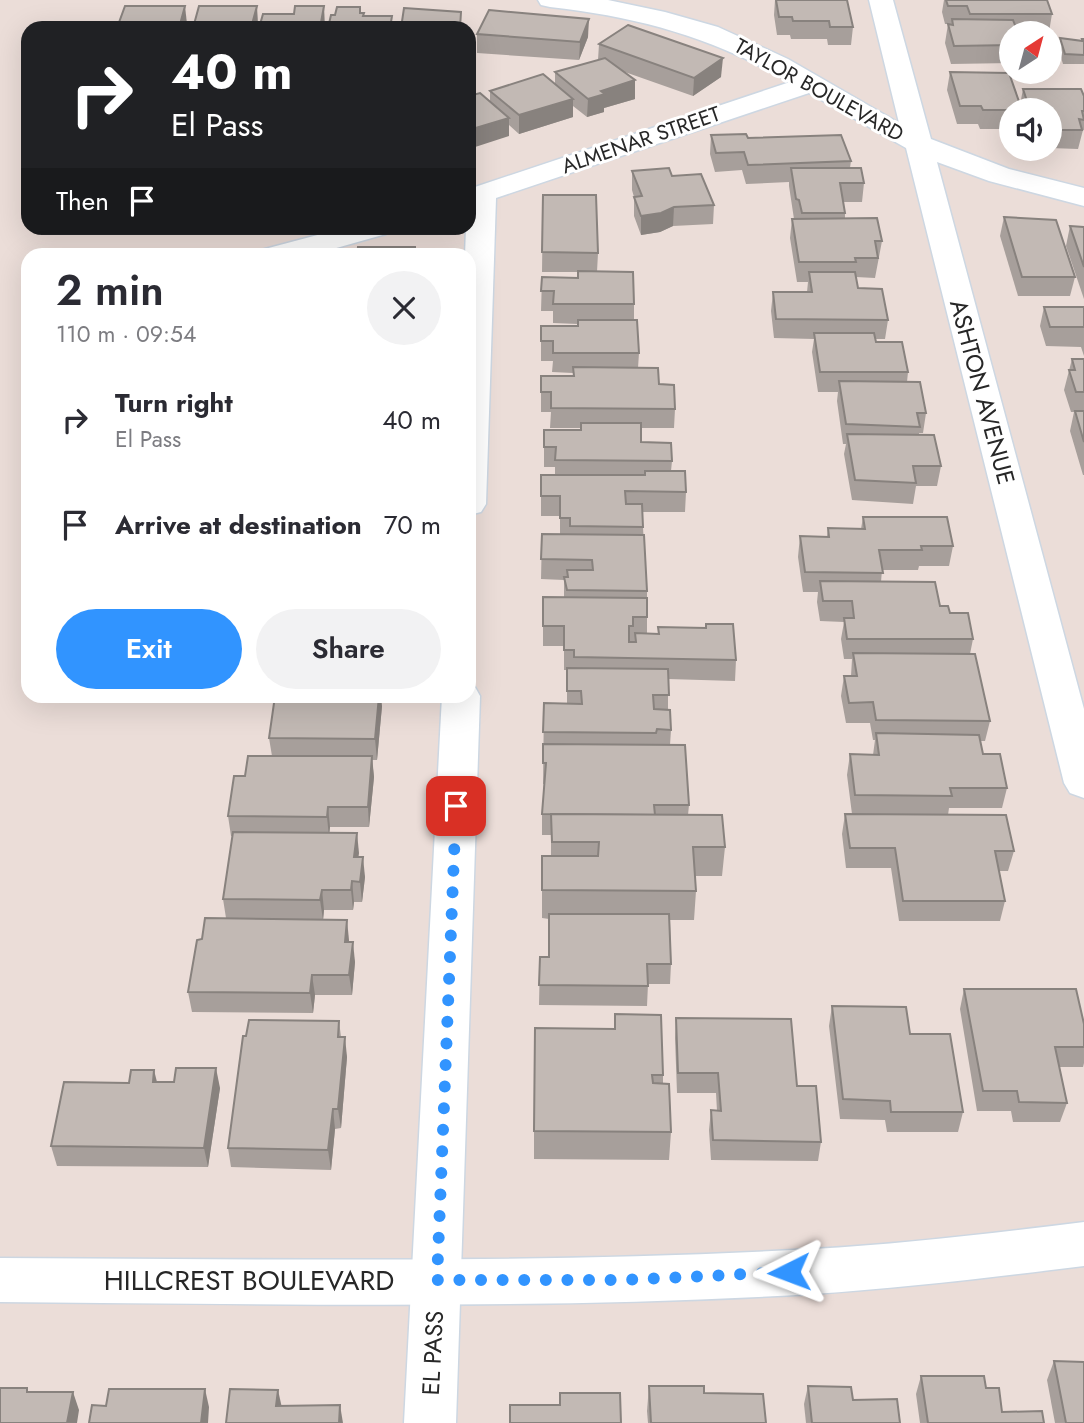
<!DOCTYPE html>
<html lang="en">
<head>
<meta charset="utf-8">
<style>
	body { margin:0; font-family:Jost,sans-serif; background:#f2f2f3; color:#2b2b33; height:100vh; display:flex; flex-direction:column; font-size:26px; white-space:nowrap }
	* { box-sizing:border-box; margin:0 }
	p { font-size:23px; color:#7c7c81 }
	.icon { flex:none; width:38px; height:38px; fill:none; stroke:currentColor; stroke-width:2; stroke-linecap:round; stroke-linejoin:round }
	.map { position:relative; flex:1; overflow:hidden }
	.side { position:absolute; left:21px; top:248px; width:455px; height:455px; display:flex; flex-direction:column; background:#fff; border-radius:21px; box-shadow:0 7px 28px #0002 }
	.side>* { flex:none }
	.top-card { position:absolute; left:21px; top:21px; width:455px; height:214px; border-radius:21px; box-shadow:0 7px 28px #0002; background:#202124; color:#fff; overflow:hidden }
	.needle { width:46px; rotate:36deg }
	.fabs { position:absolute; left:999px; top:21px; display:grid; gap:14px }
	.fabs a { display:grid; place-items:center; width:63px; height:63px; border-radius:50%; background:#fff; box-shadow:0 7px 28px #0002; font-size:35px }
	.pin { position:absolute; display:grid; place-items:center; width:60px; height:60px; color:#fff; margin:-30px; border-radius:14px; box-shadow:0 4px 10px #0006 }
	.me { position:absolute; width:77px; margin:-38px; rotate:267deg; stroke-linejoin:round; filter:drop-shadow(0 0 5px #0008) }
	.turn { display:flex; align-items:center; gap:24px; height:147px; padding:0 35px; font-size:32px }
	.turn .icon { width:91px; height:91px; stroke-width:2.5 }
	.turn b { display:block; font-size:49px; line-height:60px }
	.then { display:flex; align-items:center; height:66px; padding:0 35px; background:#0003; gap:14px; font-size:26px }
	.round { display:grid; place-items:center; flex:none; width:74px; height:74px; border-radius:37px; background:#f2f2f3 }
	.summary { display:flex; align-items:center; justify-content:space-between; height:119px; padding:0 35px }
	h1 { font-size:42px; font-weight:600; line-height:52px }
	.action { display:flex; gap:14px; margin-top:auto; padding:14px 35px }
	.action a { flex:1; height:80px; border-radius:42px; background:#3194ff; color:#fff; font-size:28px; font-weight:600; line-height:80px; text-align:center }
	.action a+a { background:#f2f2f3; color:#2b2b33 }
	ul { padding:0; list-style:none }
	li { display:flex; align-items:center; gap:21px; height:105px; padding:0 35px }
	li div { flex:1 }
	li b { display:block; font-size:26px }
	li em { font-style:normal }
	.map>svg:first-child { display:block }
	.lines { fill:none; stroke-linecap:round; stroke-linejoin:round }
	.street-casing { stroke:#cdd7e2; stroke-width:3 }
	.secondary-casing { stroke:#cdd7e2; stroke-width:3 }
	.street { fill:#fff; fill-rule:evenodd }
	.secondary { fill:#fff; fill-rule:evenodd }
	.wall { fill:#a79f9b }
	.shaded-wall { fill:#88827e }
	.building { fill:#c2b9b4; stroke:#88827e; stroke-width:2 }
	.route { stroke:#3194ff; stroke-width:12; stroke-dasharray:0 21.6 }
	.labels { text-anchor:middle; stroke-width:6; stroke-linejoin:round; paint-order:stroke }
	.far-street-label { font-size:21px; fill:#272727; stroke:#fff }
	.street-label { font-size:24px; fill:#272727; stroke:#fff }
	.near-street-label { font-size:28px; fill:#272727; stroke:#fff }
</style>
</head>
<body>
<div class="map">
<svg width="1084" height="1423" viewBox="0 0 1084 1423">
	<rect width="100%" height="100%" fill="#ebddd8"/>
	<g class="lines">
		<g class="street-casing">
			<g id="street">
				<path d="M538,0H608L665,12L718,27L788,59L899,123L869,0H893L931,139L1009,169L1084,188V206L989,181L937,162L1084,709V798L1070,793L1064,783L906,148L809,93L496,198L486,504L481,512L469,515V256H465L466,228H469V189L790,82C711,37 639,17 550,7L541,5Z"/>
				<polygon points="344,228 391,228 386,234 308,256 257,256 261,250"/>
				<polygon points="469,685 475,687 480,696 456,1423 404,1423 442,696 469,696"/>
			</g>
		</g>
		<g class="secondary-casing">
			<path id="secondary" d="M1084,1222V1266C994,1277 904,1288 813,1294C542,1310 271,1304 0,1302V1258C271,1259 542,1264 813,1249C903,1244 994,1233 1084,1222Z"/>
		</g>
		<use href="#street" class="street"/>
		<use href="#secondary" class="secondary"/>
	</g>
	<g class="wall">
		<polygon points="775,0 853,27 851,45 828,45 827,39 791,39 790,35 777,35 774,15"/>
		<polygon points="944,0 1047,0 1052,14 1049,32 1017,32 1012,33 1012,63 951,64 945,43 948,24 951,24 945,24 942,12"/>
		<polygon points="477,34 588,37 579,60 477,53"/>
		<polygon points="1060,38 1082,41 1082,39 1084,39 1084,64 1063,64 1058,48"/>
		<polygon points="599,44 721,77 693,96 622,71 635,80 635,99 604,108 604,112 587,117 573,106 573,117 519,134 509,125 509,136 490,102 490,91 555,84 555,72 598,60"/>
		<polygon points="950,72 1020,105 1023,89 1084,96 1084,130 1083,130 1078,149 1050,148 1050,110 1012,110 1012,129 980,129 978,124 957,124 947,90"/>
		<polygon points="711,135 748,138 851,161 850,168 864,183 862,202 843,202 845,213 845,218 882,241 875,278 856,277 858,288 888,320 885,339 875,339 876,342 908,372 907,382 926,413 923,433 919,433 919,435 941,466 937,486 916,486 913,504 852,500 844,454 846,444 843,444 837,401 838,392 818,392 812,352 814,339 774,338 771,311 773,292 807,292 808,282 797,282 790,238 792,219 794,219 789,186 789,182 746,184 742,170 715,172 710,154"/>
		<polygon points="632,171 672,176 714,205 713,224 673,226 660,232 641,235 634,216 634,197 632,190"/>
		<polygon points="543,195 598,253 597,272 634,304 634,320 639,353 638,368 659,384 675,409 674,428 641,428 641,442 672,461 671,471 686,492 685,512 642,512 647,591 647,633 658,634 658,627 736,660 735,681 668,679 668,710 671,730 670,745 689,805 688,815 725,847 722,876 695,876 696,891 694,920 670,920 671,964 670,984 648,984 647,1006 539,1005 540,957 549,957 549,919 542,918 542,856 551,856 551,835 542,835 542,814 544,784 543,784 544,703 567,703 567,670 564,670 564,646 543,646 543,597 564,598 564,580 541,579 542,534 560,534 560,516 541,516 541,475 555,475 555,467 544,467 544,430 581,430 581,428 550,428 551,412 541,412 541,376 573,376 573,373 552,372 553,361 541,361 541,326 578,326 578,324 553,323 553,311 541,311 542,277 578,278 578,272 542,272"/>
		<polygon points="1004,217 1075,277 1070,296 1018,296 1000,236"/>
		<polygon points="1070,226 1084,227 1084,299 1066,246"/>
		<polygon points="106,228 140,228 113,235"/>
		<polygon points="1044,307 1084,307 1084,356 1081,347 1046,346 1040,326"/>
		<polygon points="1072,359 1084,359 1084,475 1083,475 1070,431 1074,412 1071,412 1064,390"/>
		<polygon points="863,517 953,546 949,566 919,566 918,570 882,570 881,582 940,606 950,613 973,639 970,654 990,721 985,741 980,741 983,754 1007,788 1002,808 949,808 948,815 1014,851 1008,871 999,871 1005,901 1000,921 899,921 891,868 846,868 842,834 845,814 852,814 847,775 850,754 873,755 875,740 873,740 870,723 846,723 841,696 844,676 851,676 852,659 844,659 841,639 844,622 820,621 817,602 818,592 803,592 798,557 800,536 827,537 828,528 861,529"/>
		<polygon points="382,706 377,760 372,760 374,777 369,827 330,827 329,833 357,833 358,857 365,877 362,902 354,902 353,910 324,910 323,920 349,942 355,962 352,995 315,995 313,1013 192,1012 188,992 202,939 226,918 223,899 233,836 231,836 228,816 245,776 272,756 269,738"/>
		<polygon points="964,989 1084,1024 1084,1063 1083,1067 1059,1067 1067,1103 1060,1122 1013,1122 1011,1111 977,1111 960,1009"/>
		<polygon points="832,1006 910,1034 963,1112 958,1132 887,1132 885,1120 840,1119 829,1026"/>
		<polygon points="615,1014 663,1075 663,1083 671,1132 669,1160 534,1159 534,1131 614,1029"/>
		<polygon points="676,1018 797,1086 821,1142 818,1161 711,1160 709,1130 711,1110 717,1111 716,1093 677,1093 675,1038"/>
		<polygon points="339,1021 341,1037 347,1057 341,1128 335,1129 331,1170 231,1167 228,1148 246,1036"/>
		<polygon points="157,1082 220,1088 208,1167 57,1166 51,1146 129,1083"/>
		<polygon points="1054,1361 1084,1423 1055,1423 1047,1380"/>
		<polygon points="921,1376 986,1388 1002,1412 1044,1423 920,1423 916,1394"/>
		<polygon points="649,1386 704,1393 766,1423 648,1423 647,1411"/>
		<polygon points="808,1386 853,1400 900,1423 806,1423 804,1404"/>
	</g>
	<g class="shaded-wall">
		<polygon points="185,6 187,24 186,28 179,28"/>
		<polygon points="257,6 258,24 258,28 251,28"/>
		<polygon points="324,6 325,28 320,28"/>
		<polygon points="589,19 588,37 579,60 580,42"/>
		<polygon points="723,58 721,77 693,96 694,78"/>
		<polygon points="635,80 635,99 604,108 604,112 587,117 588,99 601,91"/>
		<polygon points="573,99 573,117 519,134 519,115"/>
		<polygon points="509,118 509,136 469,149 469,130"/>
		<polygon points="674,207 673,226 660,232 641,235 641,216"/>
		<polygon points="111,228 140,228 113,235"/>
		<polygon points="379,696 381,696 382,706 377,760 375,739"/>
		<polygon points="372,756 374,777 369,827 368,807"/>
		<polygon points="328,807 330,827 329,837 327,817"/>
		<polygon points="357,833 359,853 356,877 354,857"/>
		<polygon points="363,857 365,877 362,902 360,882"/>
		<polygon points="352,881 354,902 353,910 351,890"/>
		<polygon points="322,890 324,910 323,920 320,900"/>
		<polygon points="347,920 349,940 348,962 345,942"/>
		<polygon points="353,942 355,962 352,995 349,975"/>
		<polygon points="312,975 315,995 313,1013 310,993"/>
		<polygon points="345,1037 347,1057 341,1128 338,1109"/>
		<polygon points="216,1068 220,1088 208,1167 204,1148"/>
		<polygon points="154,1070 159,1090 153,1082"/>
		<polygon points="333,1109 335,1129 331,1170 328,1150"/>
		<polygon points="205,1389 209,1407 208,1423 201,1423"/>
		<polygon points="278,1390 282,1408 276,1406"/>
		<polygon points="73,1392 79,1410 77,1423 67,1423"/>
		<polygon points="340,1405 343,1423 339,1423"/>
	</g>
	<g class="building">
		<polygon points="776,0 847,0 853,27 830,27 829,21 793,21 792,17 779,17"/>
		<polygon points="946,0 1047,0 1052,14 970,14 967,6 948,6"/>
		<polygon points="125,6 185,6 179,28 117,28"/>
		<polygon points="199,6 257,6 251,28 193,28"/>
		<polygon points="295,6 324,6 320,28 259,28 263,14 294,14"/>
		<polygon points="337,7 360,7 360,13 364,13 363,16 392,16 390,28 328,28 331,15 335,15"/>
		<polygon points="404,8 461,12 460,28 401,28"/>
		<polygon points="489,10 589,19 580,42 477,34"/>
		<polygon points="952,19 1013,20 1018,33 1024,33 1012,33 1012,45 954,46 948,24 953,25"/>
		<polygon points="628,25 723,58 694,78 599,44"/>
		<polygon points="1060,38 1083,41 1082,39 1084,39 1084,55 1065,54"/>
		<polygon points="605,58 635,80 601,91 605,94 588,99 555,72"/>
		<polygon points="950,72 1009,73 1022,110 983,110 981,106 960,106"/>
		<polygon points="543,74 573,99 519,115 490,91"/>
		<polygon points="1023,89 1081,89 1084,96 1084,111 1082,111 1084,120 1079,119 1082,130 1053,130 1050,120 1050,110 1030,110"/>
		<polygon points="480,93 509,118 469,130 469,96"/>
		<polygon points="746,134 748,138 841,135 851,161 748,165 744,152 716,153 711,135"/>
		<polygon points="669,168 672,176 701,174 714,205 674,207 661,213 641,216 634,197 642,196 632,171"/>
		<polygon points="791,168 861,168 864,183 840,183 845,213 802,213 799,200 796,199"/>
		<polygon points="543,195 596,195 598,253 542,252"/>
		<polygon points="1004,217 1056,220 1075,277 1022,277"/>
		<polygon points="877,218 882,241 875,241 878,258 855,258 856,262 799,262 792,219"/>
		<polygon points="1070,226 1084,227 1084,267"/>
		<polygon points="358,247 415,247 415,256 357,256"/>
		<polygon points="578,271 633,272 634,304 553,304 554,291 541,291 542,277 578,278"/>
		<polygon points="809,272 855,272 858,288 882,289 888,320 776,319 773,292 812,292"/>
		<polygon points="1044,307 1084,307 1084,327 1050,327"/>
		<polygon points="578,320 637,320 639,353 553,353 553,341 541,341 541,326 578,326"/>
		<polygon points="814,333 874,333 876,342 902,342 908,372 820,372"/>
		<polygon points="1072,359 1084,359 1084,392 1076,392 1069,370 1075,370"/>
		<polygon points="573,367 658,368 659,384 674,385 675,409 551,408 551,392 541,392 541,376 574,376"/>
		<polygon points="839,381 920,382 926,413 917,413 920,427 846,424"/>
		<polygon points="1075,411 1084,411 1084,442"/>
		<polygon points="581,423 641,423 641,442 671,443 672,461 555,460 556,447 544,447 544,430 581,430"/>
		<polygon points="847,434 934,435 941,466 913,466 916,483 855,480"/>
		<polygon points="645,471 685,471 686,492 625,491 626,504 642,504 643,527 570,526 570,518 560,518 560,496 541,496 541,475 645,475"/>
		<polygon points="863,517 947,517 953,546 921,546 922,550 879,550 883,573 805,572 800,536 829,537 828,528 865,529"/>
		<polygon points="542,534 644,535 647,591 567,590 564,577 568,577 567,570 593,570 592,560 541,559"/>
		<polygon points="820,581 935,582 940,606 948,606 950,613 968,613 973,639 847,639 844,618 854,618 852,601 823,601"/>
		<polygon points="543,597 647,598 647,617 633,617 633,626 629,626 629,642 636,642 635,633 659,634 658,627 706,628 706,624 733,624 736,660 574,657 574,650 564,650 564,626 543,626"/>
		<polygon points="853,653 975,654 990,721 876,720 873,702 849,703 844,676 857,676"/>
		<polygon points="567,668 668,669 669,695 653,695 654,709 670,710 671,730 657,729 656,733 543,732 544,703 582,704 581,691 567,691"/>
		<polygon points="275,696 379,696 375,739 269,738"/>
		<polygon points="876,733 979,735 983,754 1000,754 1007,788 950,788 952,796 855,795 850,754 879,755"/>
		<polygon points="543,744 685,745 689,805 654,805 655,815 542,814 546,763 543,763"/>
		<polygon points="248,756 372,756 368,807 328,807 327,817 228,816 234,776 245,776"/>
		<polygon points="551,814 722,815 725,847 693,847 696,891 542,890 542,856 598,856 599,842 552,842"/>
		<polygon points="845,814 1006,815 1014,851 995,851 1005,901 903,901 895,848 850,848"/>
		<polygon points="233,832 357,833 354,857 363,857 360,882 352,881 351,890 322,890 320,900 223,899"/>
		<polygon points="549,914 669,914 671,964 647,964 648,986 539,985 540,957 549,957"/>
		<polygon points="205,918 347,920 345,942 353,942 349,975 312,975 310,993 188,992 197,940 202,939"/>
		<polygon points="964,989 1076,989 1084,1024 1084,1047 1055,1047 1067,1103 1019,1102 1017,1091 983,1091"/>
		<polygon points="832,1006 906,1007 910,1034 950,1034 963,1112 891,1112 890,1101 843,1099"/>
		<polygon points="615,1014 661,1015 663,1075 652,1075 653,1083 669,1084 671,1132 534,1131 535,1028 615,1029"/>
		<polygon points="676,1018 791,1019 797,1086 816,1086 821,1142 713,1140 711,1110 721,1111 718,1073 678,1073"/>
		<polygon points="249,1020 339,1021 338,1037 345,1037 338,1109 333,1109 328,1150 228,1148 243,1036 246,1036"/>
		<polygon points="176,1068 216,1068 204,1148 51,1146 64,1082 129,1083 131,1070 154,1070 153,1082 174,1082"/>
		<polygon points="1054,1361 1084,1362 1084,1423 1066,1423"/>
		<polygon points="921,1376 984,1376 986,1388 999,1388 1002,1412 1042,1411 1044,1423 928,1423"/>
		<polygon points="649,1386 704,1386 704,1393 763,1394 766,1423 651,1423"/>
		<polygon points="808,1386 851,1387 853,1400 897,1399 900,1423 812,1423"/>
		<polygon points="0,1388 27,1388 27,1392 73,1392 67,1423 0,1423"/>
		<polygon points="109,1389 205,1389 201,1423 89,1423 92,1405 106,1406"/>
		<polygon points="230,1389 278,1390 276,1406 340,1405 339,1423 226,1423"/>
		<polygon points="560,1393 620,1393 621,1423 510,1423 510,1405 560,1405"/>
	</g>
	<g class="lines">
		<polyline class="route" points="456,806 437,1280 623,1280 789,1272"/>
	</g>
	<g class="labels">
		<g class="far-street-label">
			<text transform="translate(819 90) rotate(29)" y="7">TAYLOR BOULEVARD</text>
			<text transform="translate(641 140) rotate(-19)" y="7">ALMENAR STREET</text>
		</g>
		<g class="street-label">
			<text transform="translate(982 392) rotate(75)" y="8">ASHTON AVENUE</text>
			<text transform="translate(433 1353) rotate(-87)" y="8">EL PASS</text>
		</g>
		<g class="near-street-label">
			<text x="249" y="1290">HILLCREST BOULEVARD</text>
		</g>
	</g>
</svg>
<div class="fabs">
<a><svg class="needle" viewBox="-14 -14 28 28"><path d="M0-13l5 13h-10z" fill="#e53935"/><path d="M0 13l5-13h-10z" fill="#7c7c81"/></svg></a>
<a><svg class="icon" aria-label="sound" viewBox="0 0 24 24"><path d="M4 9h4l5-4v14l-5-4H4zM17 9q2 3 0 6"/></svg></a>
</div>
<div class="pin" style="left:456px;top:806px;background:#d93025"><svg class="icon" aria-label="arrive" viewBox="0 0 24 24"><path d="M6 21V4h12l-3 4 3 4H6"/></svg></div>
<svg class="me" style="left:789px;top:1272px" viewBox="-20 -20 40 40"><path d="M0-17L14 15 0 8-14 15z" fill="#3194ff" stroke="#fff" stroke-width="4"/></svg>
<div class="top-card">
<div class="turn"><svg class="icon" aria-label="right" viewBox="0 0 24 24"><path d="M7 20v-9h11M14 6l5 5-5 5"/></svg><div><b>40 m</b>El Pass</div></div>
<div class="then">Then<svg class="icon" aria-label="arrive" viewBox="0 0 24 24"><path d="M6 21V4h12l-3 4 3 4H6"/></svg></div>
</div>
<section class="side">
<div class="summary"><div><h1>2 min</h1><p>110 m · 09:54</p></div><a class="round"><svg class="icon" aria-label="close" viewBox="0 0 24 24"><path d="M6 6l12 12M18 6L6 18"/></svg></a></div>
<ul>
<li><svg class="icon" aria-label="right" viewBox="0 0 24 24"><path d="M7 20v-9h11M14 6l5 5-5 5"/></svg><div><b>Turn right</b><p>El Pass</p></div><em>40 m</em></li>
<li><svg class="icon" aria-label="arrive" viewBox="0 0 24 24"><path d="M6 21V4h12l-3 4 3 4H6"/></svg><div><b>Arrive at destination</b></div><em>70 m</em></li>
</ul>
<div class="action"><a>Exit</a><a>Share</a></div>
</section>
</div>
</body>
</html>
